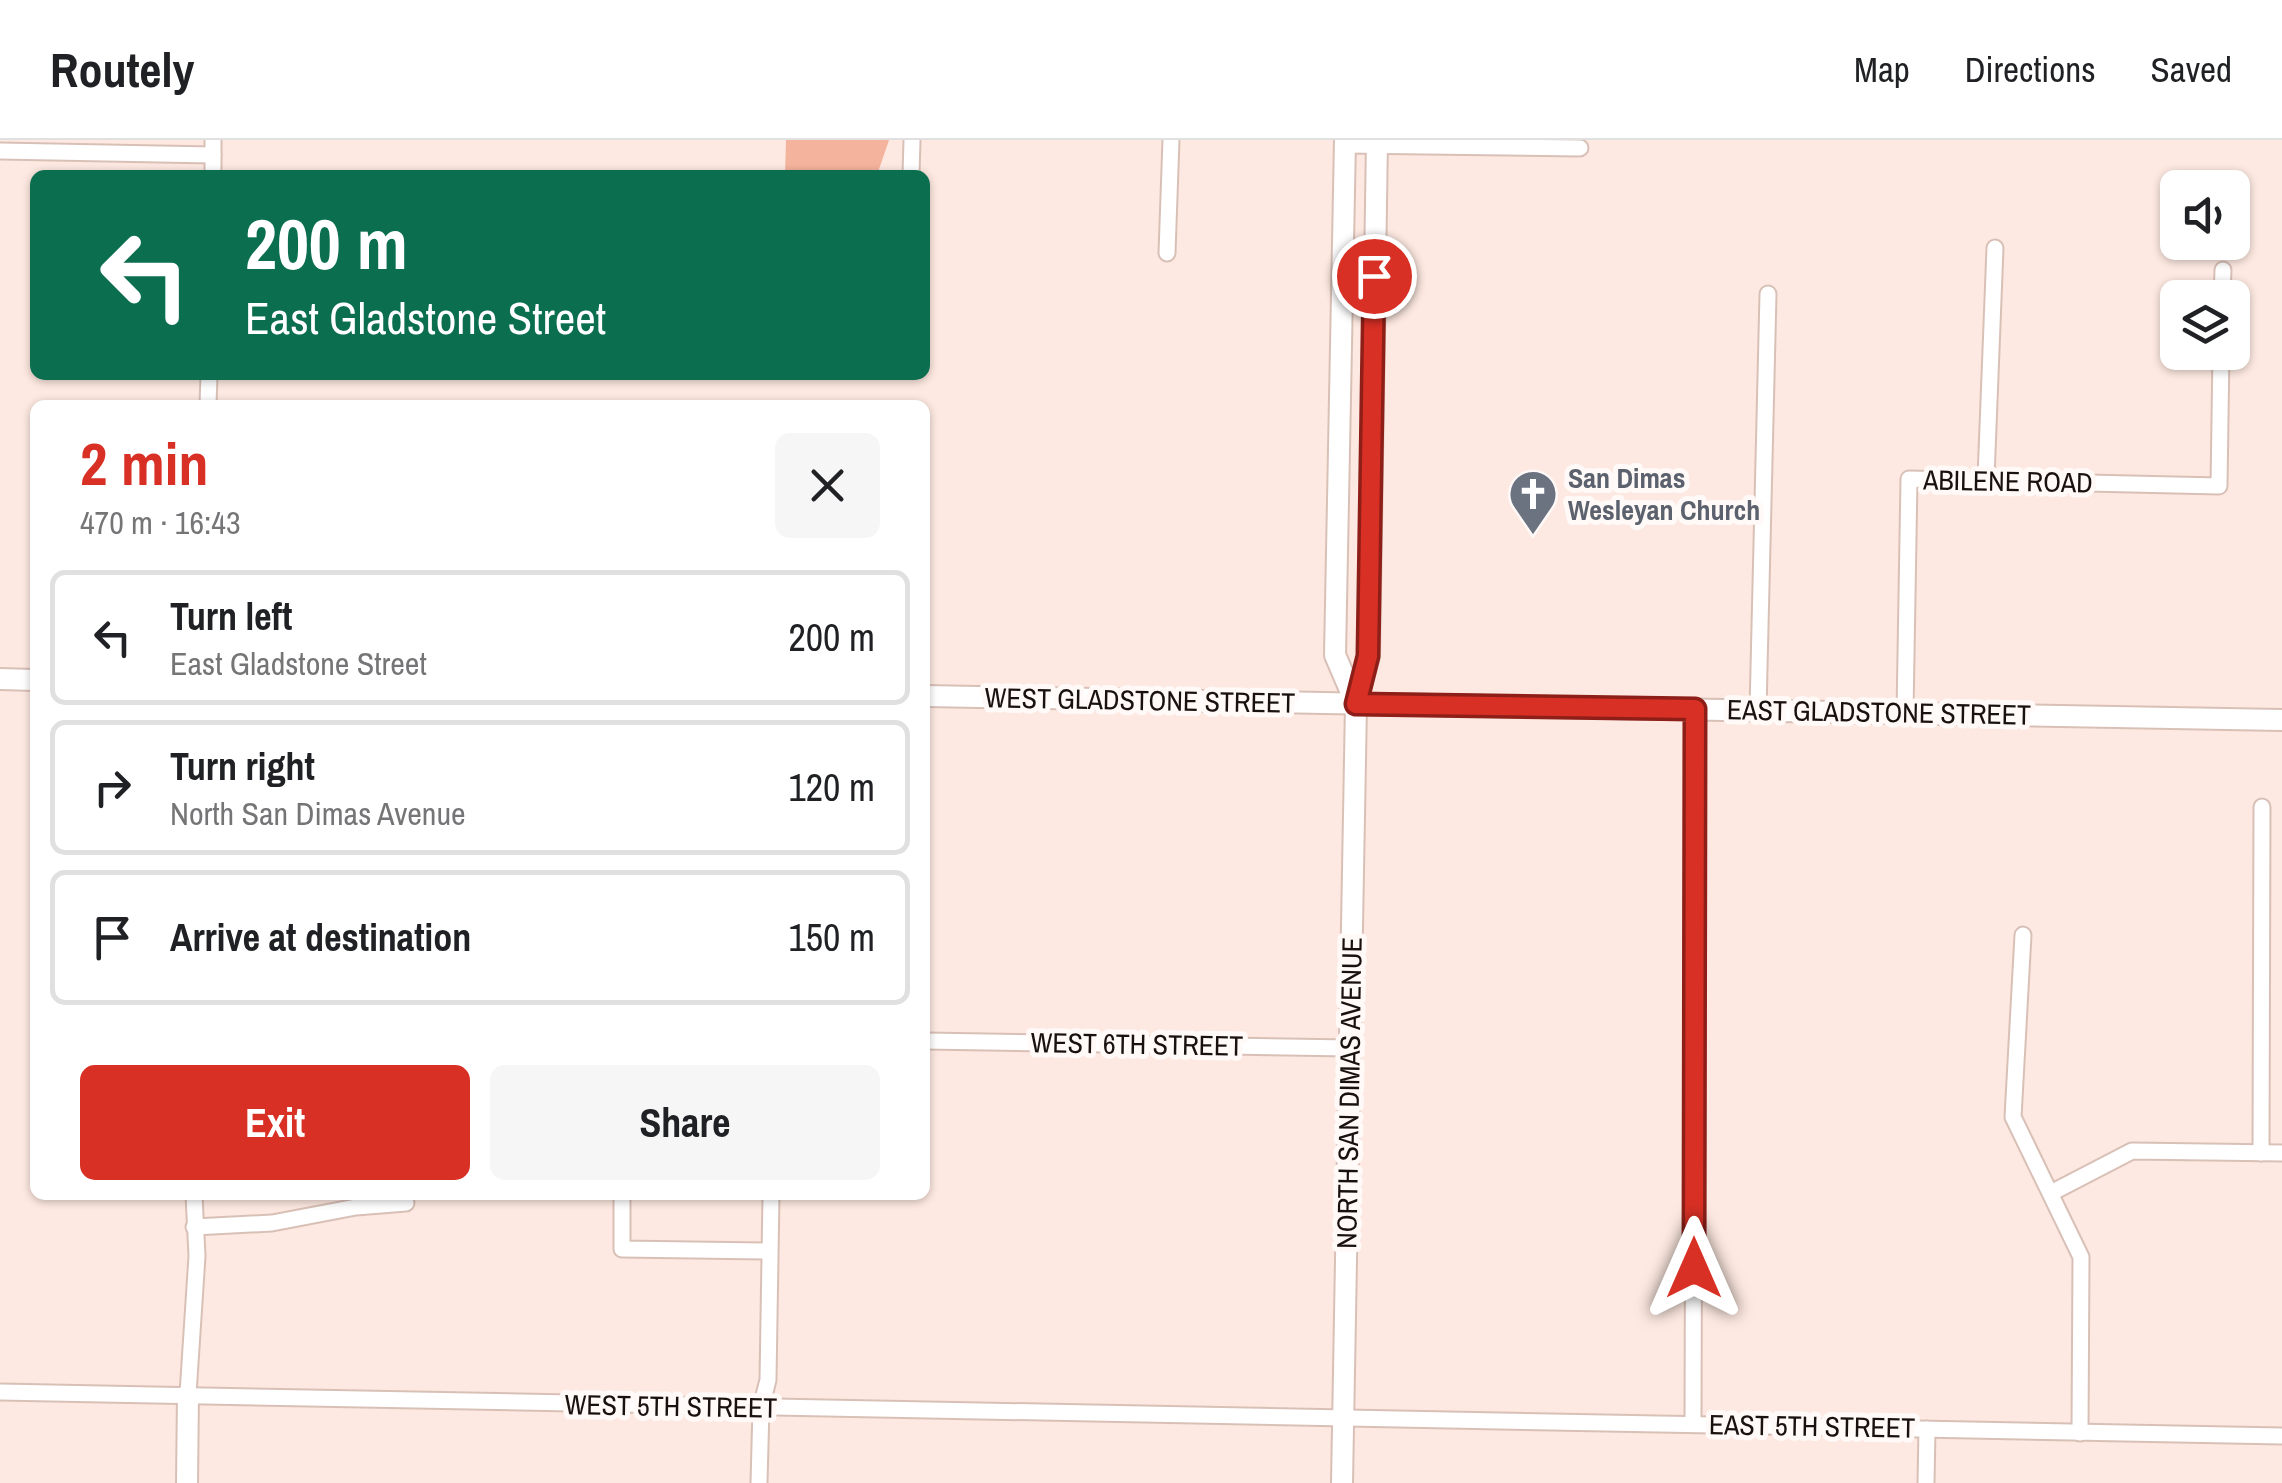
<!DOCTYPE html>
<html lang="en">
<head>
<meta charset="utf-8">
<style>
	body { margin:0; font-family:"Archivo Narrow",sans-serif; background:#f6f6f6; color:#202124; height:100vh; display:flex; flex-direction:column; font-size:38px; white-space:nowrap }
	* { box-sizing:border-box; margin:0 }
	p { font-size:32px; color:#757577 }
	.icon { flex:none; width:55px; height:55px; fill:none; stroke:currentColor; stroke-width:2; stroke-linecap:round; stroke-linejoin:round }
	.map { position:relative; flex:1; overflow:hidden }
	.side { position:absolute; left:30px; top:260px; width:900px; height:800px; display:flex; flex-direction:column; background:#fff; border-radius:15px; box-shadow:0 2px 8px #0004 }
	.side>* { flex:none }
	.top-card { position:absolute; left:30px; top:30px; width:900px; height:210px; border-radius:15px; box-shadow:0 2px 8px #0004; background:#0b6e4f; color:#fff; overflow:hidden }
	.controls { position:absolute; left:2160px; top:30px; display:grid; gap:20px }
	.controls a { display:grid; place-items:center; width:90px; height:90px; border-radius:15px; background:#fff; box-shadow:0 2px 8px #0004; font-size:50px }
	.pin { position:absolute; display:grid; place-items:center; width:85px; height:85px; color:#fff; margin:-42px; border:5px solid #fff; border-radius:50%; box-shadow:0 2px 10px #0007 }
	.me { position:absolute; width:110px; margin:-55px; rotate:0deg; stroke-linejoin:round; filter:drop-shadow(0 0 8px #0008) }
	.turn { display:flex; align-items:center; gap:35px; height:210px; padding:0 50px; font-size:45px }
	.turn .icon { width:130px; height:130px; stroke-width:2.5 }
	.turn b { display:block; font-size:70px; line-height:85px }
	.round { display:grid; place-items:center; flex:none; width:105px; height:105px; border-radius:15px; background:#f6f6f6 }
	.headline { display:flex; align-items:center; justify-content:space-between; height:170px; padding:0 50px }
	h1 { font-size:60px; font-weight:800; line-height:75px; color:#d93025 }
	.cta { display:flex; gap:20px; margin-top:auto; padding:20px 50px }
	.cta a { flex:1; height:115px; border-radius:15px; background:#d93025; color:#fff; font-size:40px; font-weight:800; line-height:115px; text-align:center }
	.cta a+a { background:#f6f6f6; color:#202124 }
	ul { padding:0; list-style:none }
	li { display:flex; align-items:center; gap:30px; height:135px; margin:0 20px 15px; padding:0 30px; border:5px solid #e0e0e0; border-radius:15px }
	li div { flex:1 }
	li b { display:block; font-size:38px }
	li em { font-style:normal }
	header { display:flex; align-items:center; gap:60px; box-sizing:border-box; height:140px; padding:0 50px; background:#fff; border-bottom:2px solid #e0e0e0 }
	header strong { font-size:48px }
	nav { display:flex; gap:55px; margin-inline-start:auto; font-size:35px }
	.map>svg:first-child { display:block }
	.green { fill:#f4b39c }
	.lines { fill:none; stroke-linecap:round; stroke-linejoin:round }
	.street-casing { stroke:#d9c0b7; stroke-width:19 }
	.secondary-casing { stroke:#d9c0b7; stroke-width:24 }
	.street { stroke:#fff; stroke-width:15 }
	.secondary { stroke:#fff; stroke-width:20 }
	.route-casing { stroke:#8d1f18; stroke-width:25 }
	.route { stroke:#d93025; stroke-width:18 }
	.labels { text-anchor:middle; stroke-width:10; stroke-linejoin:round; paint-order:stroke }
	.worship-label { font-size:28px; font-weight:bold; fill:#5b616d; stroke:#fff9f8; text-anchor:start }
	.street-label { font-size:28px; fill:#19110e; stroke:#fff9f8 }
</style>
</head>
<body>
<header>
<strong>Routely</strong>
<nav><a>Map</a><a>Directions</a><a>Saved</a></nav>
</header>
<div class="map">
<svg width="2282" height="1343" viewBox="0 0 2282 1343">
	<rect width="100%" height="100%" fill="#fde9e1"/>
	<polygon class="green" points="786,0 889,0 877,35 785,35"/>
	<g class="lines">
		<g class="street-casing">
			<g id="street">
				<polyline points="1345,5 1580,8"/>
				<polyline points="0,11 213,15"/>
				<polyline points="213,35 213,0"/>
				<polyline points="911,35 912,0"/>
				<polyline points="1167,113 1171,0"/>
				<polyline points="2222,158 2223,130"/>
				<polyline points="208,265 209,235"/>
				<polyline points="1986,338 1995,108"/>
				<polyline points="1758,570 1768,154"/>
				<polyline points="1905,573 1909,339 2219,346 2221,212"/>
				<polyline points="2023,795 2013,977 2081,1117 2080,1293"/>
				<polyline points="925,901 1350,908"/>
				<polyline points="2261,1013 2262,667"/>
				<polyline points="2051,1053 2132,1011 2282,1013"/>
				<polyline points="622,1055 622,1109 769,1111"/>
				<polyline points="194,1087 272,1083 356,1067 406,1063"/>
				<polyline points="0,1252 2282,1296"/>
				<polyline points="188,1254 197,1116 194,1055"/>
				<polyline points="1693,1283 1695,569"/>
				<polyline points="759,1343 761,1267 768,1240 771,1055"/>
				<polyline points="1926,1343 1927,1289"/>
			</g>
		</g>
		<g class="secondary-casing">
			<g id="secondary">
				<polyline points="1345,0 1335,515 1356,564"/>
				<polyline points="0,539 35,540"/>
				<polyline points="925,556 2282,580"/>
				<polyline points="187,1343 188,1254"/>
				<polyline points="1342,1343 1356,564 1369,516 1377,0"/>
			</g>
		</g>
		<use href="#street" class="street"/>
		<use href="#secondary" class="secondary"/>
	</g>
	<g class="lines">
		<g class="route-casing">
			<polyline id="route" points="1374,136 1368,516 1356,564 1695,569 1694,1128"/>
		</g>
		<use href="#route" class="route"/>
	</g>
	<defs>
		<g id="church-pin" transform="scale(2.5)"><path d="M0 17L-7.5 6A9.5 9.5 0 1 1 7.5 6Z" fill="#6b7280" stroke="#fff9f8"/><path d="M-1.2-6h2.4v3.5h3.3v2.4h-3.3V6h-2.4V-.1h-3.3v-2.4h3.3Z" fill="#fff"/></g>
	</defs>
	<g fill-rule="evenodd">
		<use href="#church-pin" x="1533" y="354"/>
	</g>
	<g class="labels">
		<g class="worship-label">
			<text x="1568" y="348">San Dimas<tspan x="1568" dy="32">Wesleyan Church</tspan></text>
		</g>
		<g class="street-label">
			<text transform="translate(2008 341) rotate(1)" y="10">ABILENE ROAD</text>
			<text transform="translate(1140 560) rotate(1)" y="10">WEST GLADSTONE STREET</text>
			<text transform="translate(1879 572) rotate(1)" y="10">EAST GLADSTONE STREET</text>
			<text transform="translate(1137 904) rotate(1)" y="10">WEST 6TH STREET</text>
			<text transform="translate(1349 953) rotate(-89)" y="10">NORTH SAN DIMAS AVENUE</text>
			<text transform="translate(671 1266) rotate(1)" y="10">WEST 5TH STREET</text>
			<text transform="translate(1812 1286) rotate(1)" y="10">EAST 5TH STREET</text>
		</g>
	</g>
</svg>
<div class="controls">
<a><svg class="icon" aria-label="sound" viewBox="0 0 24 24"><path d="M4 9h4l5-4v14l-5-4H4zM17 9q2 3 0 6"/></svg></a>
<a><svg class="icon" aria-label="layers" viewBox="0 0 24 24"><path d="M12 4l9 5-9 5-9-5zM3 14l9 5 9-5"/></svg></a>
</div>
<div class="pin" style="left:1374px;top:136px;background:#d93025"><svg class="icon" aria-label="arrive" viewBox="0 0 24 24"><path d="M6 21V4h12l-3 4 3 4H6"/></svg></div>
<svg class="me" style="left:1694px;top:1128px" viewBox="-20 -20 40 40"><path d="M0-17L14 15 0 8-14 15z" fill="#d93025" stroke="#fff" stroke-width="4"/></svg>
<div class="top-card">
<div class="turn"><svg class="icon" aria-label="left" viewBox="0 0 24 24"><path d="M17 20v-9H6M10 6l-5 5 5 5"/></svg><div><b>200 m</b>East Gladstone Street</div></div>
</div>
<section class="side">
<div class="headline"><div><h1>2 min</h1><p>470 m · 16:43</p></div><a class="round"><svg class="icon" aria-label="close" viewBox="0 0 24 24"><path d="M6 6l12 12M18 6L6 18"/></svg></a></div>
<ul>
<li><svg class="icon" aria-label="left" viewBox="0 0 24 24"><path d="M17 20v-9H6M10 6l-5 5 5 5"/></svg><div><b>Turn left</b><p>East Gladstone Street</p></div><em>200 m</em></li>
<li><svg class="icon" aria-label="right" viewBox="0 0 24 24"><path d="M7 20v-9h11M14 6l5 5-5 5"/></svg><div><b>Turn right</b><p>North San Dimas Avenue</p></div><em>120 m</em></li>
<li><svg class="icon" aria-label="arrive" viewBox="0 0 24 24"><path d="M6 21V4h12l-3 4 3 4H6"/></svg><div><b>Arrive at destination</b></div><em>150 m</em></li>
</ul>
<div class="cta"><a>Exit</a><a>Share</a></div>
</section>
</div>
</body>
</html>
